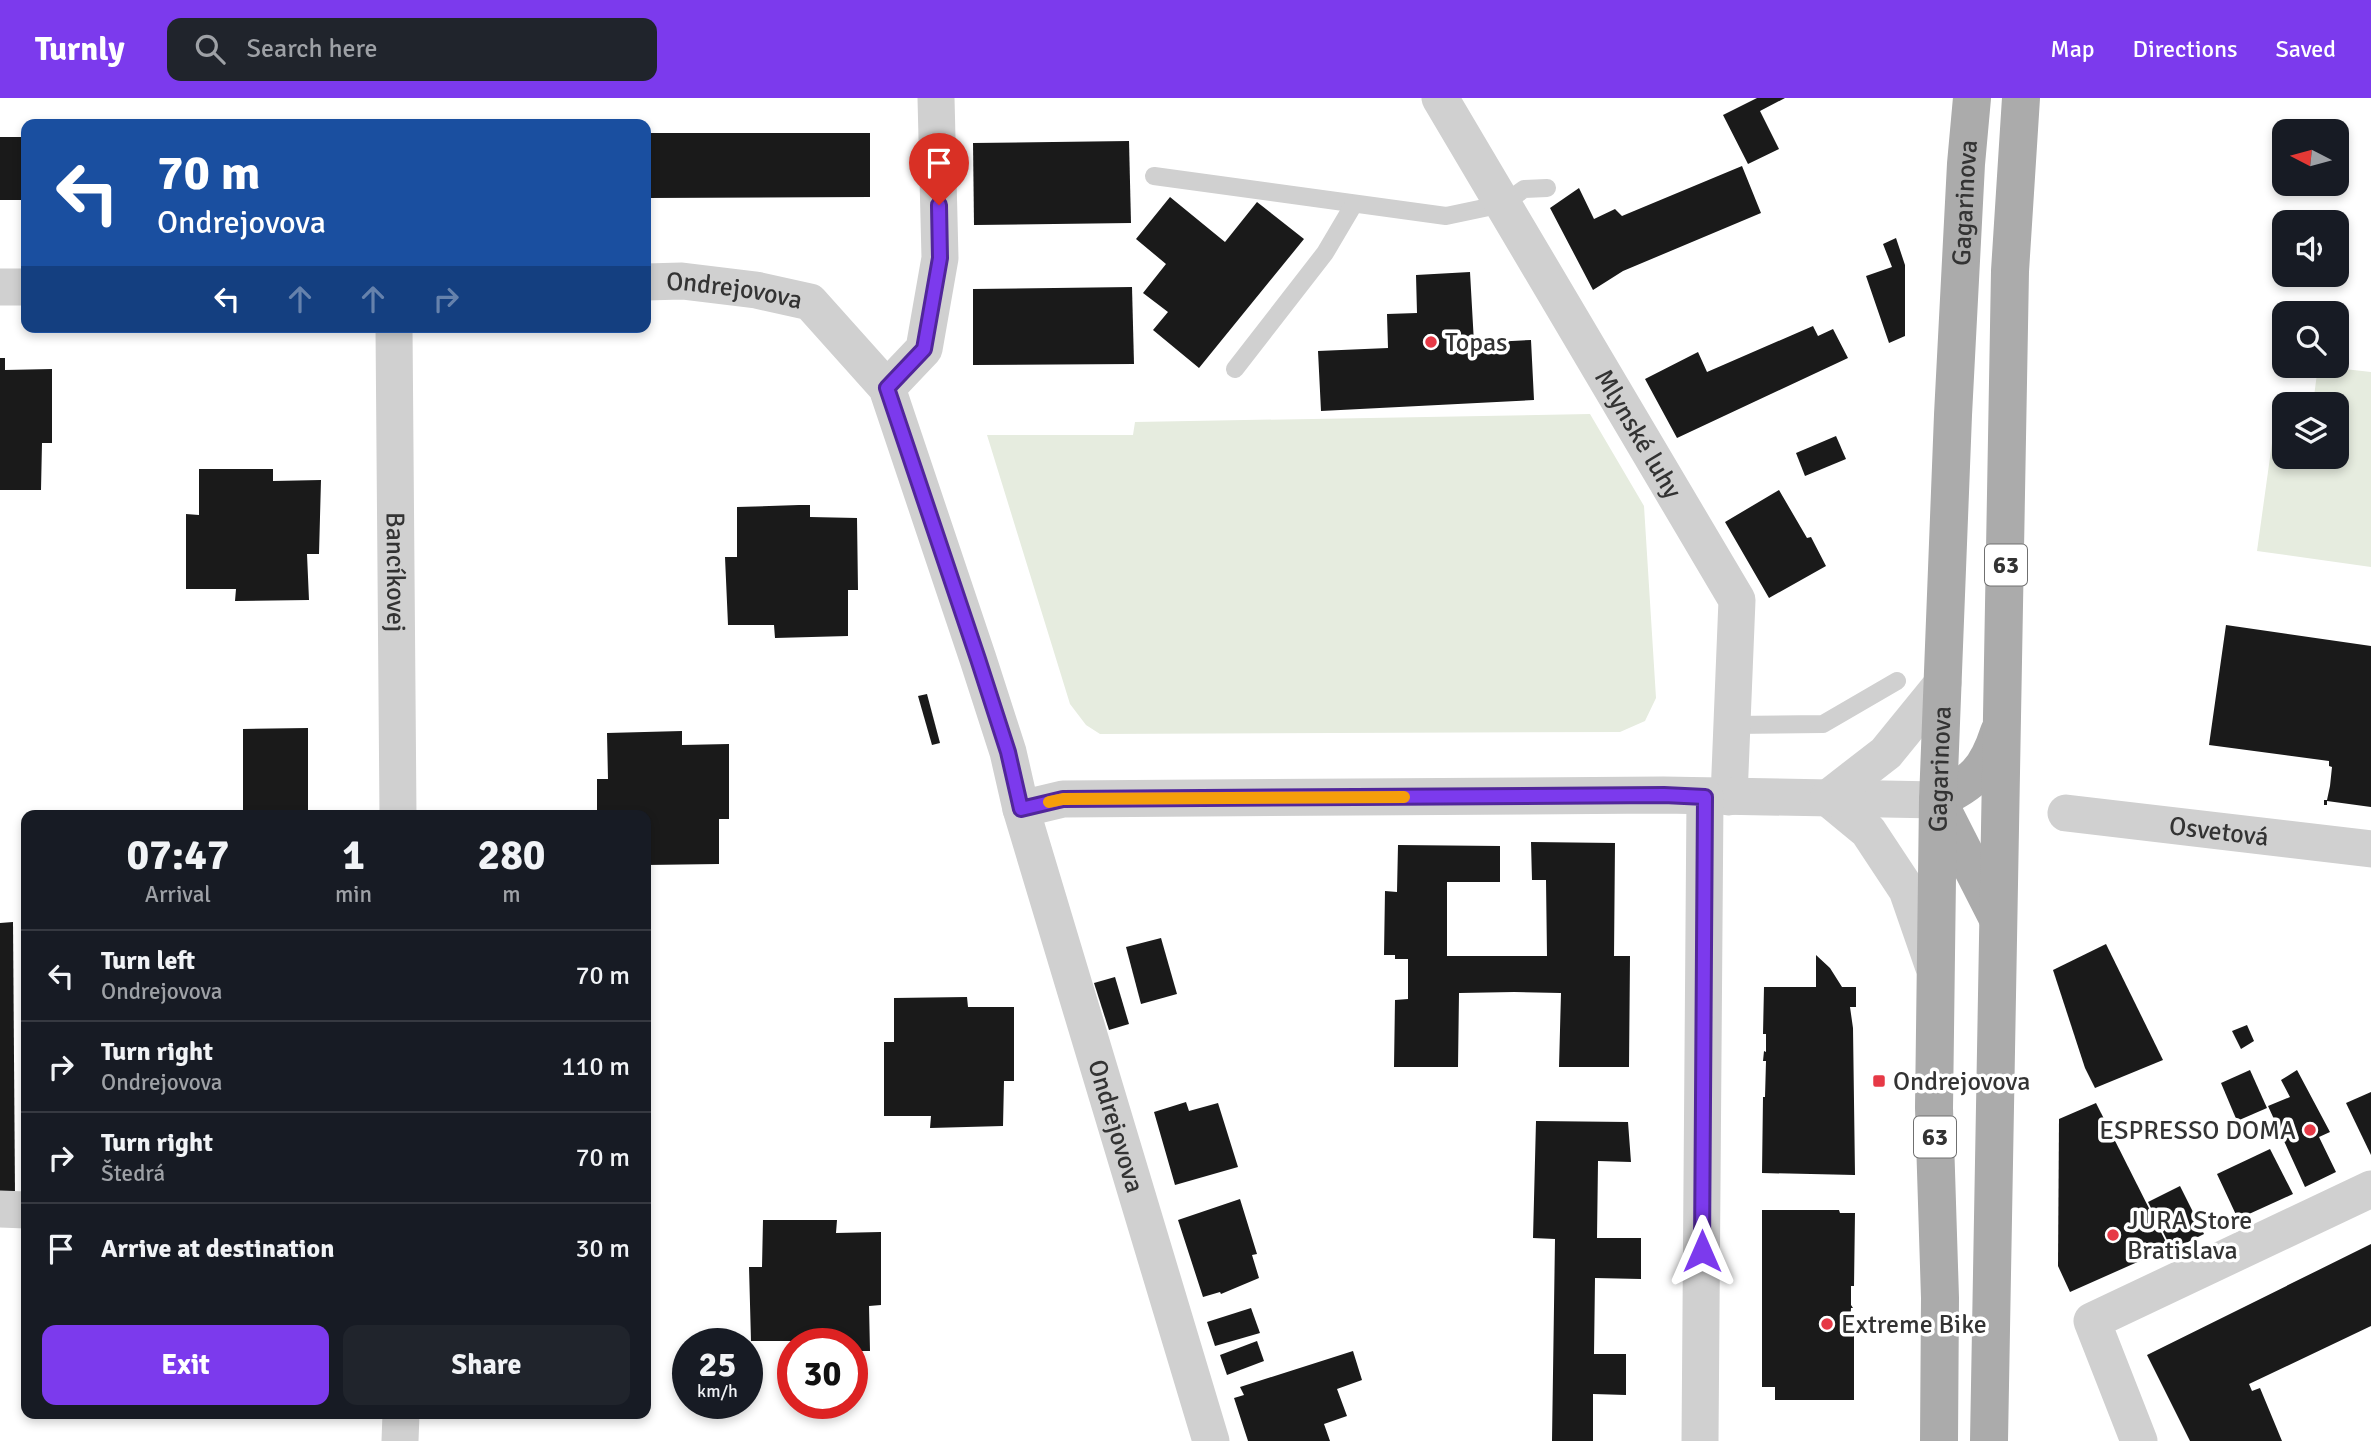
<!DOCTYPE html>
<html lang="en">
<head>
<meta charset="utf-8">
<style>
	body { margin:0; font-family:Signika,sans-serif; background:#20242c; color:#f1f3f6; height:100vh; display:flex; flex-direction:column; font-size:26px; white-space:nowrap }
	* { box-sizing:border-box; margin:0 }
	p { font-size:23px; color:#9ea1a6 }
	.icon { flex:none; width:38px; height:38px; fill:none; stroke:currentColor; stroke-width:2; stroke-linecap:round; stroke-linejoin:round }
	.map { position:relative; flex:1; overflow:hidden }
	.drawer { position:absolute; left:21px; top:712px; width:630px; height:609px; display:flex; flex-direction:column; background:#171b24; border-radius:14px; box-shadow:0 4px 10px #0003 }
	.drawer>* { flex:none }
	.banner { position:absolute; left:21px; top:21px; width:630px; height:214px; border-radius:14px; box-shadow:0 4px 10px #0003; background:#1a4fa0; color:#fff; overflow:hidden }
	.needle { width:46px; rotate:276deg }
	.tools { position:absolute; left:2272px; top:21px; display:grid; gap:14px }
	.tools a { display:grid; place-items:center; width:77px; height:77px; border-radius:14px; background:#171b24; box-shadow:0 4px 10px #0003; font-size:35px }
	.speed { position:absolute; left:672px; top:1230px; display:flex; gap:14px; font-size:35px; font-weight:700; text-align:center }
	.speed>* { display:grid; place-content:center; width:91px; height:91px; border-radius:50%; background:#171b24; box-shadow:0 4px 10px #0003; line-height:1 }
	.speed small { font-size:18px; font-weight:400 }
	.speed .limit { border:10px solid #d22; background:#fff; color:#111 }
	.pin { position:absolute; display:grid; place-items:center; width:60px; height:60px; color:#fff; margin:-72px -30px; border-radius:50% 50% 50% 0; rotate:-45deg; box-shadow:0 0 7px #0007 }
	.pin .icon { rotate:45deg }
	.me { position:absolute; width:77px; margin:-38px; rotate:0deg; stroke-linejoin:round; filter:drop-shadow(0 0 5px #0008) }
	.turn { display:flex; align-items:center; gap:24px; height:147px; padding:0 21px; font-size:32px }
	.turn .icon { width:91px; height:91px; stroke-width:2.5 }
	.turn b { display:block; font-size:49px; line-height:60px }
	.lanes { display:flex; align-items:center; height:66px; padding:0 21px; background:#0003; justify-content:center; gap:35px; direction:ltr }
	.lanes .off { opacity:.35 }
	.eta { display:flex; justify-content:space-evenly; align-items:center; height:119px; text-align:center }
	.eta b { font-size:42px; font-weight:800; line-height:49px }
	.cta { display:flex; gap:14px; margin-top:auto; padding:14px 21px }
	.cta a { flex:1; height:80px; border-radius:14px; background:#7c3aed; color:#fff; font-size:28px; font-weight:800; line-height:80px; text-align:center }
	.cta a+a { background:#20242c; color:#f1f3f6 }
	ul { padding:0; list-style:none }
	li { display:flex; align-items:center; gap:21px; height:91px; padding:0 21px; border-top:2px solid #363941 }
	li div { flex:1 }
	li b { display:block; font-size:26px }
	li em { font-style:normal }
	header { display:flex; align-items:center; gap:42px; box-sizing:border-box; height:98px; padding:0 35px; background:#7c3aed; color:#fff }
	header strong { font-size:33px }
	nav { display:flex; gap:38px; margin-inline-start:auto; font-size:24px }
	.search { width:490px; height:63px; background:#20242c; display:flex; align-items:center; gap:18px; box-sizing:border-box; padding:0 24px; border-radius:14px; color:#9ea1a6; font-size:26px }
	.map>svg:first-child { display:block }
	.green { fill:#e6ecdf }
	.building { fill:#1a1a1a }
	.lines { fill:none; stroke-linecap:round; stroke-linejoin:round }
	.lane { stroke:#d0d0d0; stroke-width:18 }
	.street { stroke:#d0d0d0; stroke-width:37 }
	.primary { stroke:#ababab; stroke-width:38 }
	.route-casing { stroke:#51269a; stroke-width:18 }
	.route { stroke:#7c3aed; stroke-width:12 }
	.slow { stroke:#f59e0b; stroke-width:12 }
	.poi-dot { fill:#e63946; stroke:#fff; stroke-width:2.5 }
	.labels { text-anchor:middle; stroke-width:7; stroke-linejoin:round; paint-order:stroke }
	.shield { fill:#fff; stroke:#707070; stroke-width:2 }
	.shield-label { font-size:24px; font-weight:bold; fill:#333 }
	.street-label { font-size:26px; fill:#333; stroke:#fff }
	.poi-label { font-size:26px; fill:#333; stroke:#fff; text-anchor:start }
</style>
</head>
<body>
<header>
<strong>Turnly</strong>
<div class="search"><svg class="icon" aria-label="search" viewBox="0 0 24 24"><circle cx="10" cy="10" r="6"/><path d="M15 15l6 6"/></svg>Search here</div>
<nav><a>Map</a><a>Directions</a><a>Saved</a></nav>
</header>
<div class="map">
<svg width="2371" height="1343" viewBox="0 0 2371 1343">
	<rect width="100%" height="100%" fill="#fff"/>
	<g class="green">
		<polygon points="2318,268 2371,274 2371,469 2257,453 2272,345 2284,347 2284,359 2336,359 2336,306 2313,306"/>
		<polygon points="1590,316 1644,408 1656,600 1645,623 1620,634 1100,636 1086,627 1070,606 987,337 1133,337 1135,324"/>
	</g>
	<g class="building">
		<polygon points="1757,0 1785,0 1760,13 1779,51 1748,66 1723,17"/>
		<polygon points="646,35 870,35 870,99 646,100"/>
		<rect x="0" y="39" width="26" height="63"/>
		<polygon points="1129,43 1131,125 974,127 973,45"/>
		<polygon points="1742,68 1761,115 1623,173 1593,192 1550,110 1579,90 1594,121 1615,111 1622,118"/>
		<polygon points="1170,99 1225,144 1257,104 1304,141 1199,270 1153,232 1168,214 1143,195 1166,166 1136,141"/>
		<polygon points="1896,140 1905,167 1905,238 1889,245 1866,178 1892,169 1883,146"/>
		<polygon points="1470,174 1474,245 1531,242 1534,302 1321,313 1318,253 1388,250 1387,216 1417,215 1416,177"/>
		<polygon points="1132,189 1134,266 973,267 973,191"/>
		<polygon points="1813,228 1818,238 1833,231 1848,260 1677,340 1645,281 1698,254 1707,274"/>
		<polygon points="0,260 5,260 5,272 52,271 52,345 42,345 41,392 0,392"/>
		<polygon points="1836,338 1846,361 1805,378 1796,355"/>
		<polygon points="199,371 273,371 273,383 321,382 319,456 307,456 309,502 235,503 236,491 186,491 186,416 199,417"/>
		<polygon points="1779,392 1807,440 1811,439 1826,468 1769,500 1725,424"/>
		<polygon points="799,407 810,407 810,419 857,420 858,492 848,492 848,538 775,540 774,527 728,527 725,459 737,459 737,409"/>
		<polygon points="2226,527 2371,548 2371,709 2327,703 2327,707 2324,707 2324,702 2327,702 2330,688 2332,669 2329,668 2329,663 2209,647"/>
		<polygon points="927,596 940,645 932,647 918,598"/>
		<polygon points="308,630 308,718 243,718 243,631"/>
		<polygon points="682,633 682,647 729,646 729,721 719,721 719,766 646,767 646,718 597,718 597,681 608,681 607,635"/>
		<polygon points="1531,744 1615,745 1614,858 1630,858 1629,969 1559,969 1561,895 1514,894 1459,895 1458,969 1394,969 1395,902 1408,901 1408,861 1395,861 1395,857 1384,857 1385,793 1397,794 1398,747 1500,748 1500,784 1447,784 1447,858 1547,858 1546,782 1532,782"/>
		<polygon points="13,824 15,1097 0,1097 0,825"/>
		<polygon points="1161,840 1177,896 1141,906 1126,849"/>
		<polygon points="2106,846 2163,962 2095,990 2085,970 2053,872"/>
		<polygon points="1816,857 1830,870 1842,889 1856,889 1856,909 1850,909 1853,930 1855,1077 1762,1075 1763,999 1765,999 1766,963 1763,963 1764,953 1766,954 1766,936 1763,936 1764,889 1816,889"/>
		<polygon points="1115,879 1129,926 1109,932 1094,885"/>
		<polygon points="967,899 968,909 1014,909 1014,983 1004,983 1003,1028 930,1030 931,1018 884,1018 884,944 894,944 894,900"/>
		<polygon points="2247,927 2254,943 2241,951 2232,933"/>
		<polygon points="2250,972 2267,1010 2237,1023 2221,985"/>
		<polygon points="2297,972 2330,1034 2319,1039 2336,1074 2305,1089 2268,1008 2290,999 2281,982"/>
		<polygon points="2371,994 2371,1057 2346,1005"/>
		<polygon points="1186,1004 1189,1013 1218,1005 1238,1069 1175,1087 1154,1014"/>
		<polygon points="2096,1005 2169,1150 2070,1194 2058,1168 2059,1021"/>
		<polygon points="1536,1023 1628,1024 1631,1064 1598,1063 1597,1140 1641,1140 1641,1181 1595,1180 1594,1256 1626,1256 1626,1297 1593,1296 1593,1343 1552,1343 1555,1141 1533,1140"/>
		<polygon points="2270,1051 2293,1096 2238,1121 2217,1076"/>
		<polygon points="2180,1088 2204,1136 2172,1152 2148,1104"/>
		<polygon points="1240,1101 1257,1156 1252,1157 1259,1180 1221,1196 1220,1194 1203,1199 1178,1122"/>
		<polygon points="1762,1112 1839,1112 1840,1115 1855,1115 1854,1188 1851,1188 1851,1207 1853,1210 1851,1210 1850,1229 1854,1229 1854,1302 1775,1302 1775,1289 1762,1289"/>
		<polygon points="763,1122 837,1122 836,1135 881,1134 881,1207 869,1208 870,1253 852,1253 852,1246 797,1246 797,1243 751,1243 749,1169 762,1169"/>
		<polygon points="2371,1146 2371,1228 2249,1286 2252,1293 2260,1290 2282,1343 2190,1343 2147,1257"/>
		<polygon points="1251,1210 1260,1235 1215,1248 1207,1224"/>
		<polygon points="1257,1243 1264,1263 1227,1277 1220,1257"/>
		<polygon points="1353,1253 1362,1282 1337,1291 1347,1318 1324,1326 1330,1343 1248,1343 1234,1300 1244,1297 1240,1289"/>
	</g>
	<g class="lines">
		<g class="lane">
			<polyline points="1154,78 1446,118 1503,106 1524,91 1547,90"/>
			<polyline points="1235,271 1325,155 1354,106"/>
			<polyline points="1732,627 1823,626 1897,583"/>
		</g>
		<g class="street">
			<path id="s1" d="M1440,0L1737,502L1729,699"/>
			<path id="s2" d="M646,184L682,183L756,192L810,204L887,290L978,561L1008,654L1021,711L1063,701L1663,697L1938,702"/>
			<polyline points="0,189 26,189"/>
			<path id="s3" d="M394,229L398,718"/>
			<polyline points="887,290 924,251 940,160 936,0"/>
			<polyline points="1828,700 1868,733 1907,792 1933,867"/>
			<polyline points="1828,700 1886,655 1943,585"/>
			<path id="s4" d="M1021,711L1211,1343"/>
			<path id="s5" d="M2066,715L2371,751"/>
			<polyline points="0,1111 26,1112"/>
			<polyline points="400,1343 401,1316"/>
			<polyline points="1700,1343 1705,699"/>
			<polyline points="2139,1343 2092,1223 2371,1091"/>
		</g>
		<g class="primary">
			<path d="M1938,702C1974,683 1986,674 1999,634"/>
			<polyline points="1940,707 1997,819"/>
			<path id="s6" d="M1939,1343L1940,1200L1934,1010L1938,702L1953,317L1966,66L1972,0"/>
			<polyline points="1989,1343 2010,173 2021,0"/>
		</g>
	</g>
	<g class="lines">
		<g class="route-casing">
			<polyline id="route" points="939,107 940,160 924,251 887,290 978,561 1008,654 1021,711 1063,701 1664,697 1705,699 1702,1153"/>
		</g>
		<use href="#route" class="route"/>
		<polyline class="slow" points="1049,704 1063,701 1404,699"/>
	</g>
	<g class="poi-dot">
		<circle cx="1431" cy="244" r="7"/>
		<rect x="1872" y="976" width="14" height="14" rx="3.5"/>
		<circle cx="2310" cy="1032" r="7"/>
		<circle cx="2113" cy="1137" r="7"/>
		<circle cx="1827" cy="1226" r="7"/>
	</g>
	<g class="labels">
		<g class="shield">
			<rect x="1985" y="446.5" width="42" height="41" rx="5"/>
			<rect x="1914" y="1018.5" width="42" height="41" rx="5"/>
		</g>
		<g class="shield-label">
			<text x="2006" y="475">63</text>
			<text x="1935" y="1047">63</text>
		</g>
		<g class="street-label">
			<text dy="9" stroke="none"><textPath href="#s6" startOffset="1239">Gagarinova</textPath></text>
			<text dy="9" stroke="none"><textPath href="#s2" startOffset="89">Ondrejovova</textPath></text>
			<text dy="9" stroke="none"><textPath href="#s1" startOffset="390">Mlynské luhy</textPath></text>
			<text dy="9" stroke="none"><textPath href="#s3" startOffset="245">Bancíkovej</textPath></text>
			<text dy="9" stroke="none"><textPath href="#s6" startOffset="672">Gagarinova</textPath></text>
			<text dy="9" stroke="none"><textPath href="#s5" startOffset="154">Osvetová</textPath></text>
			<text dy="9" stroke="none"><textPath href="#s4" startOffset="331">Ondrejovova</textPath></text>
		</g>
		<g class="poi-label">
			<text x="1445" y="253">Topas</text>
			<text x="1893" y="992">Ondrejovova</text>
			<text x="2296" y="1041" text-anchor="end">ESPRESSO DOMA</text>
			<text x="2127" y="1131">JURA Store<tspan x="2127" dy="30">Bratislava</tspan></text>
			<text x="1841" y="1235">Extreme Bike</text>
		</g>
	</g>
</svg>
<div class="tools">
<a><svg class="needle" viewBox="-14 -14 28 28"><path d="M0-13l5 13h-10z" fill="#e53935"/><path d="M0 13l5-13h-10z" fill="#9ea1a6"/></svg></a>
<a><svg class="icon" aria-label="sound" viewBox="0 0 24 24"><path d="M4 9h4l5-4v14l-5-4H4zM17 9q2 3 0 6"/></svg></a>
<a><svg class="icon" aria-label="search" viewBox="0 0 24 24"><circle cx="10" cy="10" r="6"/><path d="M15 15l6 6"/></svg></a>
<a><svg class="icon" aria-label="layers" viewBox="0 0 24 24"><path d="M12 4l9 5-9 5-9-5zM3 14l9 5 9-5"/></svg></a>
</div>
<div class="speed"><div>25<small>km/h</small></div><div class="limit">30</div></div>
<div class="pin" style="left:939px;top:107px;background:#d93025"><svg class="icon" aria-label="arrive" viewBox="0 0 24 24"><path d="M6 21V4h12l-3 4 3 4H6"/></svg></div>
<svg class="me" style="left:1702px;top:1153px" viewBox="-20 -20 40 40"><path d="M0-17L14 15 0 8-14 15z" fill="#7c3aed" stroke="#fff" stroke-width="4"/></svg>
<div class="banner">
<div class="turn"><svg class="icon" aria-label="left" viewBox="0 0 24 24"><path d="M17 20v-9H6M10 6l-5 5 5 5"/></svg><div><b>70 m</b>Ondrejovova</div></div>
<div class="lanes"><svg class="icon" aria-label="left" viewBox="0 0 24 24"><path d="M17 20v-9H6M10 6l-5 5 5 5"/></svg><svg class="icon off" aria-label="ahead" viewBox="0 0 24 24"><path d="M12 20V5M6 11l6-6 6 6"/></svg><svg class="icon off" aria-label="ahead" viewBox="0 0 24 24"><path d="M12 20V5M6 11l6-6 6 6"/></svg><svg class="icon off" aria-label="right" viewBox="0 0 24 24"><path d="M7 20v-9h11M14 6l5 5-5 5"/></svg></div>
</div>
<section class="drawer">
<div class="eta">
<div><b>07:47</b><p>Arrival</p></div>
<div><b>1</b><p>min</p></div>
<div><b>280</b><p>m</p></div>
</div>
<ul>
<li><svg class="icon" aria-label="left" viewBox="0 0 24 24"><path d="M17 20v-9H6M10 6l-5 5 5 5"/></svg><div><b>Turn left</b><p>Ondrejovova</p></div><em>70 m</em></li>
<li><svg class="icon" aria-label="right" viewBox="0 0 24 24"><path d="M7 20v-9h11M14 6l5 5-5 5"/></svg><div><b>Turn right</b><p>Ondrejovova</p></div><em>110 m</em></li>
<li><svg class="icon" aria-label="right" viewBox="0 0 24 24"><path d="M7 20v-9h11M14 6l5 5-5 5"/></svg><div><b>Turn right</b><p>Štedrá</p></div><em>70 m</em></li>
<li><svg class="icon" aria-label="arrive" viewBox="0 0 24 24"><path d="M6 21V4h12l-3 4 3 4H6"/></svg><div><b>Arrive at destination</b></div><em>30 m</em></li>
</ul>
<div class="cta"><a>Exit</a><a>Share</a></div>
</section>
</div>
</body>
</html>
